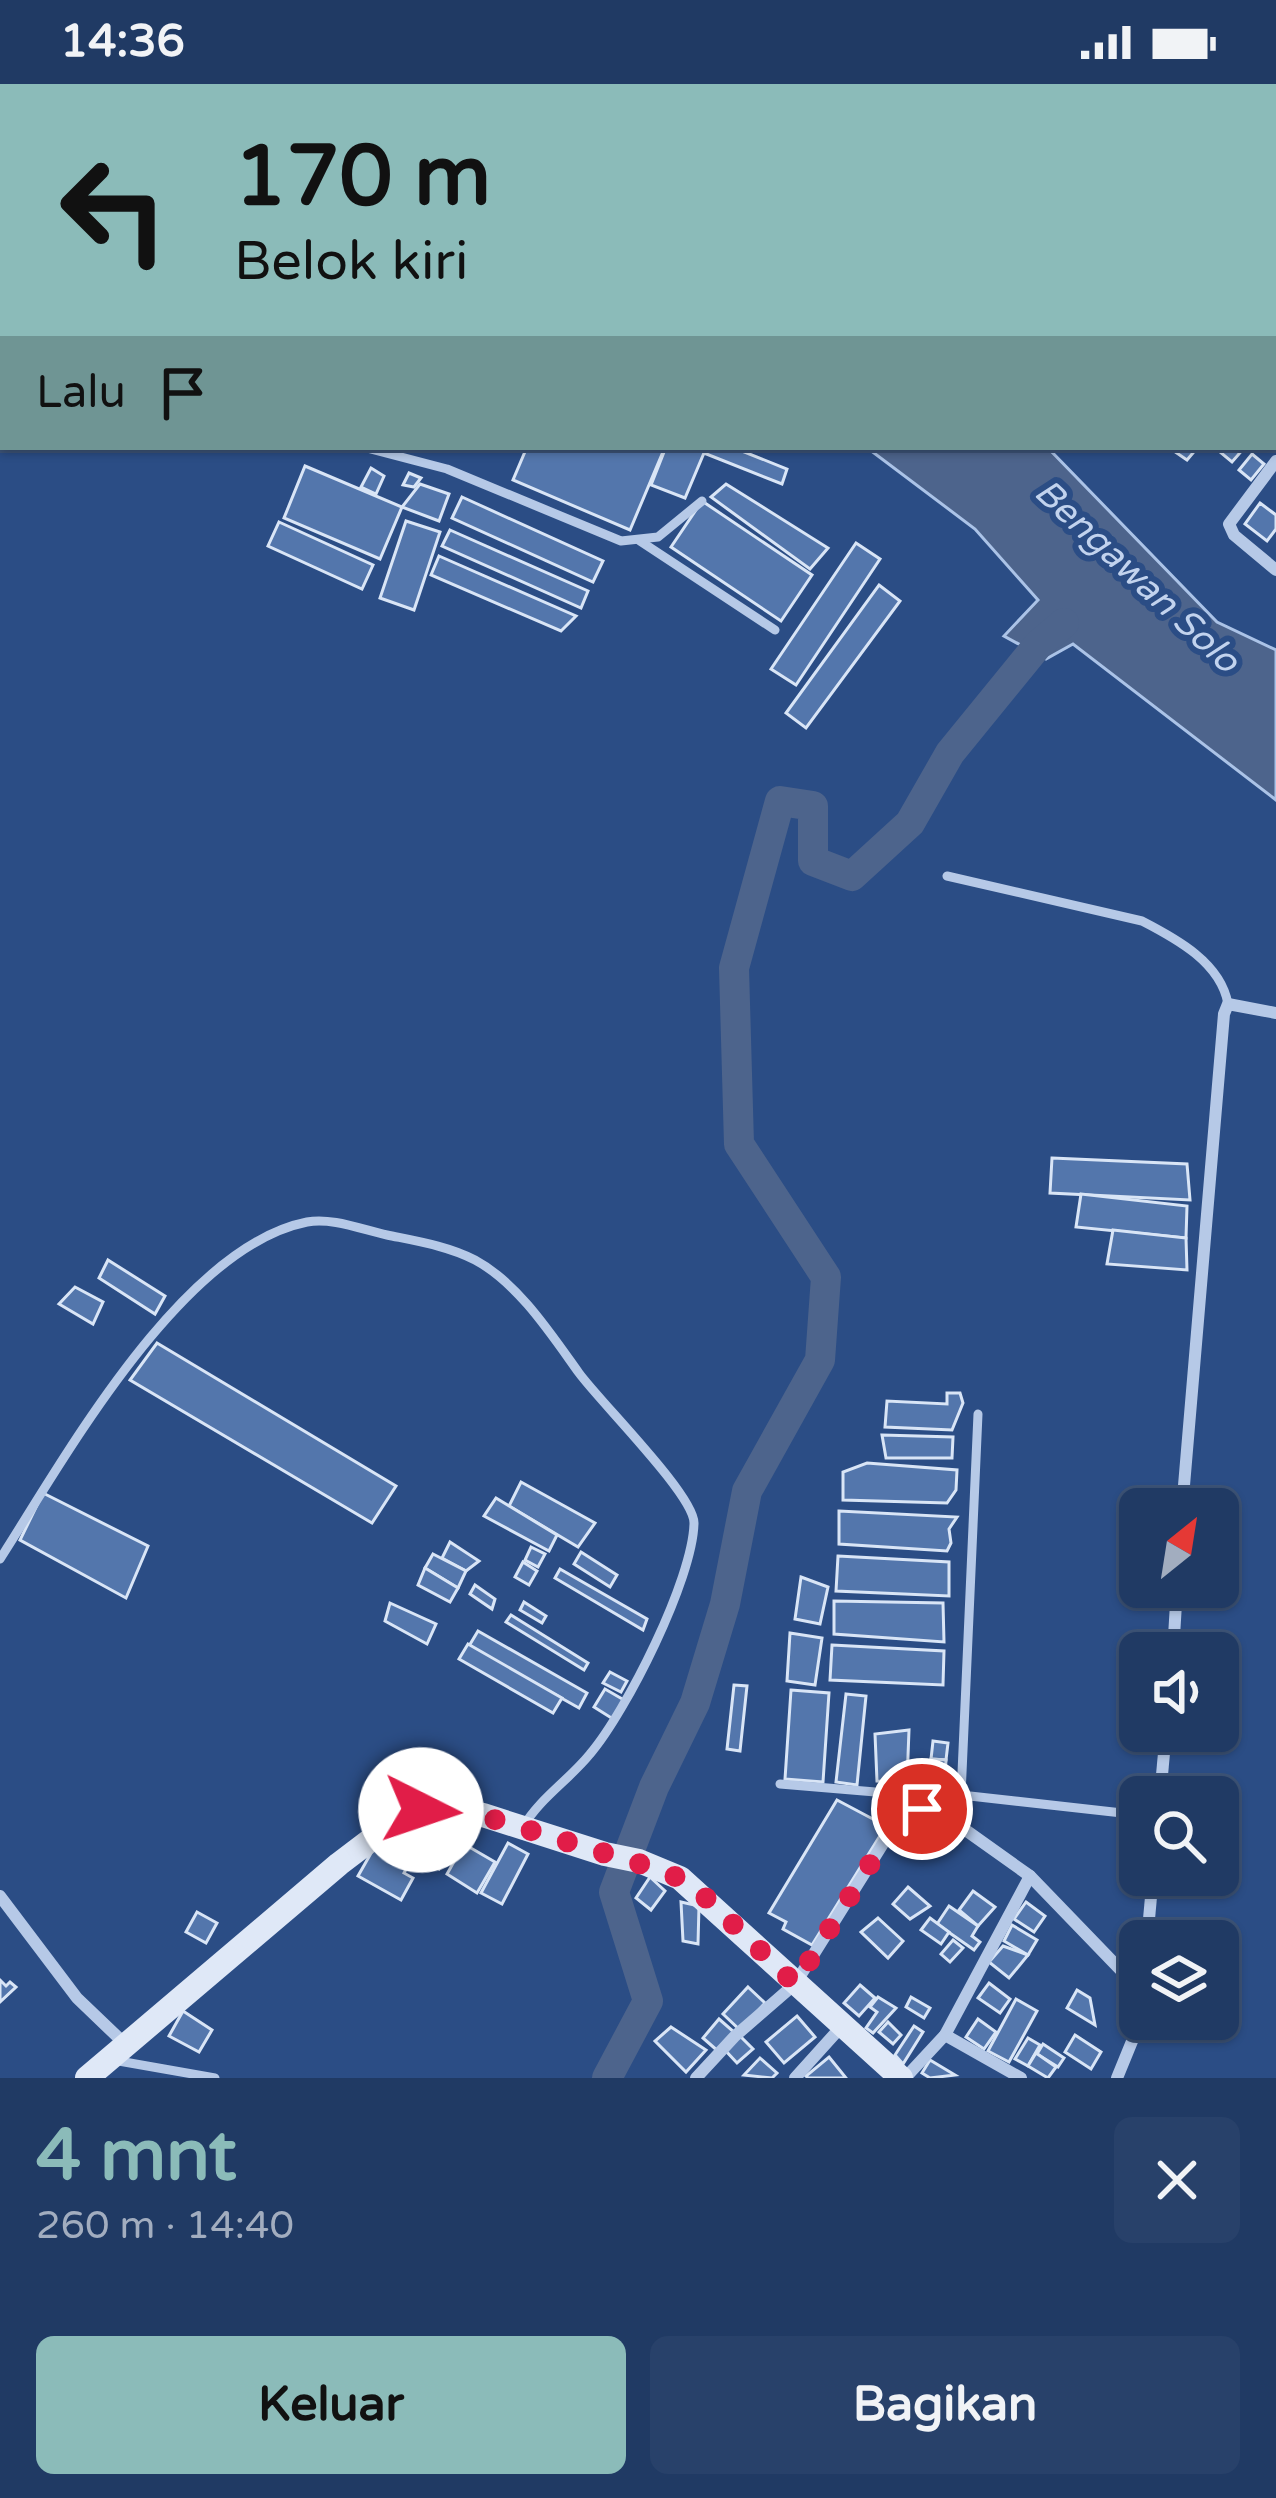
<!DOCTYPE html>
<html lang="id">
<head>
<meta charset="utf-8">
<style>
	body { margin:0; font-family:"Varela Round",sans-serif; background:#28416a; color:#f1f3f6; height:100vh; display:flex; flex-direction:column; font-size:45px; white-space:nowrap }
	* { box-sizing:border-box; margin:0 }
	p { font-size:39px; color:#a2adbf }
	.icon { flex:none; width:66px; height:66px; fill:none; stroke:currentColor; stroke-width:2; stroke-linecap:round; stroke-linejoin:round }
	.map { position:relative; height:1994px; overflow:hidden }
	.sheet { display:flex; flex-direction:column; background:#203a64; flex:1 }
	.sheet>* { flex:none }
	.banner { position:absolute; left:0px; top:0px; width:1278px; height:366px; box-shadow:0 3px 9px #0004,0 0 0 3px #3d5478; background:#8bbbb9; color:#111; overflow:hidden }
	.needle { width:78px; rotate:30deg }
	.fabs { position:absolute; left:1119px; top:1404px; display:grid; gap:24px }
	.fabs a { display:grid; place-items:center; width:120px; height:120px; border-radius:18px; background:#203a64; box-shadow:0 3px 9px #0004,0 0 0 3px #3d5478; font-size:60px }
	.pin { position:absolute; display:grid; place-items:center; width:102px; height:102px; color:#fff; margin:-51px; border:6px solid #fff; border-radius:50%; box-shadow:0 3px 12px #0007 }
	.me { position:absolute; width:132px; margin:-66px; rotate:94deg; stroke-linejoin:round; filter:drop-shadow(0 0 9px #0008) }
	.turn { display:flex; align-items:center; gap:42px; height:252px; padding:0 36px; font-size:54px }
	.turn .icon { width:156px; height:156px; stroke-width:2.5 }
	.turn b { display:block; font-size:84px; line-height:102px }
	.then { display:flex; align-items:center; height:114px; padding:0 36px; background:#0003; gap:24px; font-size:45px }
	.round { display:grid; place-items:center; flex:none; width:126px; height:126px; border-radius:18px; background:#28416a }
	.headline { display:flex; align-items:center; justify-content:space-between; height:204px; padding:0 36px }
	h1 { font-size:72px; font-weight:800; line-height:90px; color:#8bbbb9 }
	.button { display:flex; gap:24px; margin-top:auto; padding:24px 36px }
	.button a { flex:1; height:138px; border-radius:18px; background:#8bbbb9; color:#111; font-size:48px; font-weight:800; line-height:138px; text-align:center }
	.button a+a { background:#28416a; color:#f1f3f6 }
	.status { display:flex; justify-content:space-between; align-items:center; height:84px; padding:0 60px; background:#203a64; direction:ltr }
	.status svg { height:33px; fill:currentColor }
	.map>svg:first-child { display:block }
	.water { fill:#4d648c; stroke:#abc3e7; stroke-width:3 }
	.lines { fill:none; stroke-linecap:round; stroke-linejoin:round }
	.river { stroke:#4d648c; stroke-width:30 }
	.building { fill:#5376ac; stroke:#d9e5f6; stroke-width:3 }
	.path { stroke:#b6c9e7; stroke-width:3; stroke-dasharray:6 9; stroke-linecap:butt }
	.lane { stroke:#b6c9e7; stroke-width:9 }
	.street { stroke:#b6c9e7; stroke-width:12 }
	.secondary { stroke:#dfe8f7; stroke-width:24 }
	.route { stroke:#e11d48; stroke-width:21; stroke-dasharray:0 37.8 }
	.labels { text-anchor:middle; stroke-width:12; stroke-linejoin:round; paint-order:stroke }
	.water-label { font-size:36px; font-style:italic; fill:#c2d3ee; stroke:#2b4d85 }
</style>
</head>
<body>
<div class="status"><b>14:36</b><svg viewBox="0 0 49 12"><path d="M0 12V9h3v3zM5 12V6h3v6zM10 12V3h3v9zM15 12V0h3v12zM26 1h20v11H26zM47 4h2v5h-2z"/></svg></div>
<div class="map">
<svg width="1276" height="1994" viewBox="0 0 1276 1994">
	<rect width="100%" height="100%" fill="#2b4d85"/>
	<g class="water">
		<polygon points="0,0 317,0 331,3 3,3 0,77"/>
		<polygon points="866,363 1047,363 1217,538 1276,566 1276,716 1073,560 1046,575 1004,552 1038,516 975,445"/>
	</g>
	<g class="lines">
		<polyline class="river" points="607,1994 648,1917 614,1808 654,1703 695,1619 725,1520 747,1407 820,1276 826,1193 739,1060 734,884 780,717 813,722 813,777 852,792 910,739 950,669 1038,561 1064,539"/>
	</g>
	<g class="building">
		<polygon points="527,363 665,363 630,446 513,396"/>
		<polygon points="666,363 732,363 787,385 782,400 704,369 685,414 651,401"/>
		<polygon points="1173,363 1198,363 1187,376 1171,365"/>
		<polygon points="1214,363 1245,363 1232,378"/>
		<polygon points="1252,370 1264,380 1251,396 1239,386"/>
		<polygon points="305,382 402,423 380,475 284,434"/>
		<polygon points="371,384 384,392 376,410 361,403"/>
		<polygon points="409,389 421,394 414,403 403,401"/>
		<polygon points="420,400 449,410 439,437 402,423"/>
		<polygon points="726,400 828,464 810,485 711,413"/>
		<polygon points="462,413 603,477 593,498 452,434"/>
		<polygon points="702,417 812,491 781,537 671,463"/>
		<polygon points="1260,419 1276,431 1276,445 1267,457 1245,440"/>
		<polygon points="406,437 440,448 414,526 380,514"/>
		<polygon points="279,438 373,481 362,505 268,462"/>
		<polygon points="450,446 588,507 581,524 442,462"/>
		<polygon points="856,459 880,475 796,601 771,585"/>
		<polygon points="439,472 576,532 561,547 431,491"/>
		<polygon points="879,501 900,517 806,644 786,629"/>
		<polygon points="1052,1074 1187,1080 1190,1116 1050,1109"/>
		<polygon points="1081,1110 1187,1122 1186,1154 1076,1143"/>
		<polygon points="1113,1146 1186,1154 1187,1186 1107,1180"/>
		<polygon points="108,1176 165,1212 155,1230 99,1194"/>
		<polygon points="75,1203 103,1218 93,1240 59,1220"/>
		<polygon points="157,1259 396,1402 372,1439 130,1296"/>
		<polygon points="947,1309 960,1309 963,1319 952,1346 885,1343 887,1317 947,1320"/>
		<polygon points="882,1351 953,1353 952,1374 886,1374"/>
		<polygon points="867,1379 957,1386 956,1406 947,1419 843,1416 843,1388"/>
		<polygon points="521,1398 595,1439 578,1463 509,1422"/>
		<polygon points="43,1409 148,1462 126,1514 20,1456"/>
		<polygon points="496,1414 557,1451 549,1467 484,1432"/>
		<polygon points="839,1427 957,1433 949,1445 951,1459 947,1467 839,1460"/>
		<polygon points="450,1458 479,1477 466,1487 442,1474"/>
		<polygon points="531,1463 545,1470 538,1483 525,1476"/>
		<polygon points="581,1468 617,1491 610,1503 574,1480"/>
		<polygon points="433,1470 466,1487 458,1504 425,1484"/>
		<polygon points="838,1472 949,1478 949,1512 836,1507"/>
		<polygon points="523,1478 537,1487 529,1501 515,1493"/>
		<polygon points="425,1484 458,1504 450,1518 418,1501"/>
		<polygon points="560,1485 647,1535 643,1546 555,1494"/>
		<polygon points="801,1493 828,1503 820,1540 795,1535"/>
		<polygon points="475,1501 495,1515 492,1525 470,1510"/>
		<polygon points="834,1517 943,1519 944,1558 834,1550"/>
		<polygon points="524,1518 546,1532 542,1539 520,1526"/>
		<polygon points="390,1519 436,1540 427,1560 385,1537"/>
		<polygon points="511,1531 588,1579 584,1586 506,1538"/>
		<polygon points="478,1547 587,1609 579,1624 469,1562"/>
		<polygon points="790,1549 822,1554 815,1601 787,1597"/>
		<polygon points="468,1560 562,1614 553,1629 459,1575"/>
		<polygon points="832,1561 944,1567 943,1601 830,1596"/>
		<polygon points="610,1588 627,1597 621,1608 603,1599"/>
		<polygon points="734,1601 747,1602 740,1667 727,1665"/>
		<polygon points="605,1605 624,1616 613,1635 594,1623"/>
		<polygon points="791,1606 829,1609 823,1698 785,1695"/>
		<polygon points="846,1610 866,1612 857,1701 836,1698"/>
		<polygon points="909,1646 907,1698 877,1697 875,1650"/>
		<polygon points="933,1657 948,1659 946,1676 931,1675"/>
		<polygon points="931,1675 946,1676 944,1708 929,1707"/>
		<polygon points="837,1716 886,1742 812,1861 783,1845 786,1838 769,1829"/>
		<polygon points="411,1741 421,1746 417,1753 447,1770 439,1785 399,1762"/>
		<polygon points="378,1757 411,1776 404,1789 413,1794 401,1816 358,1792"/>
		<polygon points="508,1759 528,1770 502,1820 481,1809"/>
		<polygon points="464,1760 495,1778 477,1809 447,1790"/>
		<polygon points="650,1793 665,1807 651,1826 636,1814"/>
		<polygon points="908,1803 930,1822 910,1835 893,1820"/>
		<polygon points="973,1807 995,1823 978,1842 959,1826"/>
		<polygon points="681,1818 699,1822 698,1860 683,1857"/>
		<polygon points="1026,1818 1045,1832 1034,1848 1014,1835"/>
		<polygon points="949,1822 978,1842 972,1852 980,1858 974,1866 937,1840"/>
		<polygon points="197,1828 217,1839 206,1859 186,1848"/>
		<polygon points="878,1834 903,1857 888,1874 861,1848"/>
		<polygon points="930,1834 949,1848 941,1860 921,1846"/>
		<polygon points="1012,1841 1037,1856 1028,1871 1004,1857"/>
		<polygon points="953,1856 963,1864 950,1878 941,1870"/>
		<polygon points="1003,1862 1028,1871 1009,1894 989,1878"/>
		<polygon points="0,1896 6,1902 10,1898 16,1903 0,1918"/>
		<polygon points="989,1899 1010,1915 1000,1929 978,1914"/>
		<polygon points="860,1901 875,1914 859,1932 844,1919"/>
		<polygon points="748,1903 765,1919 740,1946 723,1930"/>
		<polygon points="1077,1906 1090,1914 1095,1941 1067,1924"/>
		<polygon points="878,1913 896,1924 873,1949 866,1944 877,1928 870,1923"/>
		<polygon points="911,1913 930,1924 924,1934 906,1923"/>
		<polygon points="1016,1915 1037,1927 1009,1978 988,1967"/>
		<polygon points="183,1927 212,1946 199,1968 169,1952"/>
		<polygon points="797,1932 815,1953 784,1979 766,1958"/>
		<polygon points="719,1935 735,1949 719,1968 703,1954"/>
		<polygon points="978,1935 996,1948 984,1965 966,1953"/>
		<polygon points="888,1938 901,1951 893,1960 879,1948"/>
		<polygon points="914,1942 923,1948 903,1980 895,1971"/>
		<polygon points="671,1943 706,1966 686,1988 655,1957"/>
		<polygon points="1075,1951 1101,1968 1091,1985 1065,1968"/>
		<polygon points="740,1952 753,1965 737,1979 725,1966"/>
		<polygon points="1028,1954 1040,1961 1028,1982 1015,1975"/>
		<polygon points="1043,1960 1064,1974 1058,1983 1037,1970"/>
		<polygon points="1036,1969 1056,1983 1048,1994 1028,1982"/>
		<polygon points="829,1973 846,1994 808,1994 806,1992"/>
		<polygon points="760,1974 777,1989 772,1994 744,1991"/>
		<polygon points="930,1976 955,1991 930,1994 922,1989"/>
	</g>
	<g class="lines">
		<polyline class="path" points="604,3 607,0"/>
		<g class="lane">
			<polyline points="0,343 3,341"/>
			<polyline points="363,363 447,385 621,457 658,453 702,417"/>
			<polyline points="640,457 775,546"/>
			<path d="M947,792L1142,837C1177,855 1221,879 1228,920"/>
			<path d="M0,1475C65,1374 181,1163 307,1138C332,1133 363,1146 387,1151C416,1157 448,1162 475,1176C518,1199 551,1250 579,1289C601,1319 694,1411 694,1439C693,1495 626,1628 590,1670C569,1696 540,1714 523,1743"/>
			<polyline points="780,1700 923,1712 961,1711 1140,1731"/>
			<polyline points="961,1711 978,1330"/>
			<polyline points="113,1976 215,1994"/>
		</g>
		<g class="street">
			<polyline points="981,0 983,3"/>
			<polyline points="1275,249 1276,250"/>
			<polyline points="1275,340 1276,341"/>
			<polyline points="1276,377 1229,440 1234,451 1276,486"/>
			<polyline points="1182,1425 1224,930 1228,920 1276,929"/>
			<polyline points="1173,1569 1177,1503"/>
			<polyline points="1160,1713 1166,1647"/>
			<polyline points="0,1812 77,1914 124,1959"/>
			<polyline points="1147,1857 1153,1791"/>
			<polyline points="945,1951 1021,1994"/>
			<polyline points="696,1994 735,1952 795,1900 894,1742 911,1727 922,1725 943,1730 1030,1792 1140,1906"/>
			<polyline points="795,1994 841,1943"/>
			<polyline points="905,1994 945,1951 1030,1792"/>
			<polyline points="1117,1994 1135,1950 1140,1921"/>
		</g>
		<polyline class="secondary" points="87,1994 339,1780 389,1742 421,1726 447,1723 483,1731 605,1770 639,1777 680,1794 901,1994"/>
	</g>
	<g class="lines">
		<polyline class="route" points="421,1726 460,1725 670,1789 705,1813 795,1900 894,1742 910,1727 922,1725"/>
	</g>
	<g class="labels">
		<g class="water-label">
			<text transform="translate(1138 491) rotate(43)" y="13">Bengawan Solo</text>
		</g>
	</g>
</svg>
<div class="fabs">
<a><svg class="needle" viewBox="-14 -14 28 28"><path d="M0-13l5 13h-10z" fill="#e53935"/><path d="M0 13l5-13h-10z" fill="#a2adbf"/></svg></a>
<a><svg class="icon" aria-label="sound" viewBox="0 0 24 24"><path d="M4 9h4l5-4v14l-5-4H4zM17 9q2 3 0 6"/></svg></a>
<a><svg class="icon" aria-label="search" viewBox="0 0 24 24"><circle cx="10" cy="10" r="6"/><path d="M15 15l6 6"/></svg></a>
<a><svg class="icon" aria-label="layers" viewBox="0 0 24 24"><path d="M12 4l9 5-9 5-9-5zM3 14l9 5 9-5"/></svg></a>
</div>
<div class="pin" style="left:922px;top:1725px;background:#d93025"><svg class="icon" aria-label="arrive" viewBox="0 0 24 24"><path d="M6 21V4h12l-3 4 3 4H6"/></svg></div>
<svg class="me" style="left:421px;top:1726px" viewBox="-20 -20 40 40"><circle r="19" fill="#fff"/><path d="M0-13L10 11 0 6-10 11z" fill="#e11d48"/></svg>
<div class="banner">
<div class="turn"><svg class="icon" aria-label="left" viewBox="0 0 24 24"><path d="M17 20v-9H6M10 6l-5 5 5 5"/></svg><div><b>170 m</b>Belok kiri</div></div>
<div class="then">Lalu<svg class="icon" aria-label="arrive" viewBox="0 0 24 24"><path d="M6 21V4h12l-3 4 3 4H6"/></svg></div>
</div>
</div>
<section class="sheet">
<div class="headline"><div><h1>4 mnt</h1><p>260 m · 14:40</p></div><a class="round"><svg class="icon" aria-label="close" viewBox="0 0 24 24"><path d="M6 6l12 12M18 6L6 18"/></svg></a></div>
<div class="button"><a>Keluar</a><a>Bagikan</a></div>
</section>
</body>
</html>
